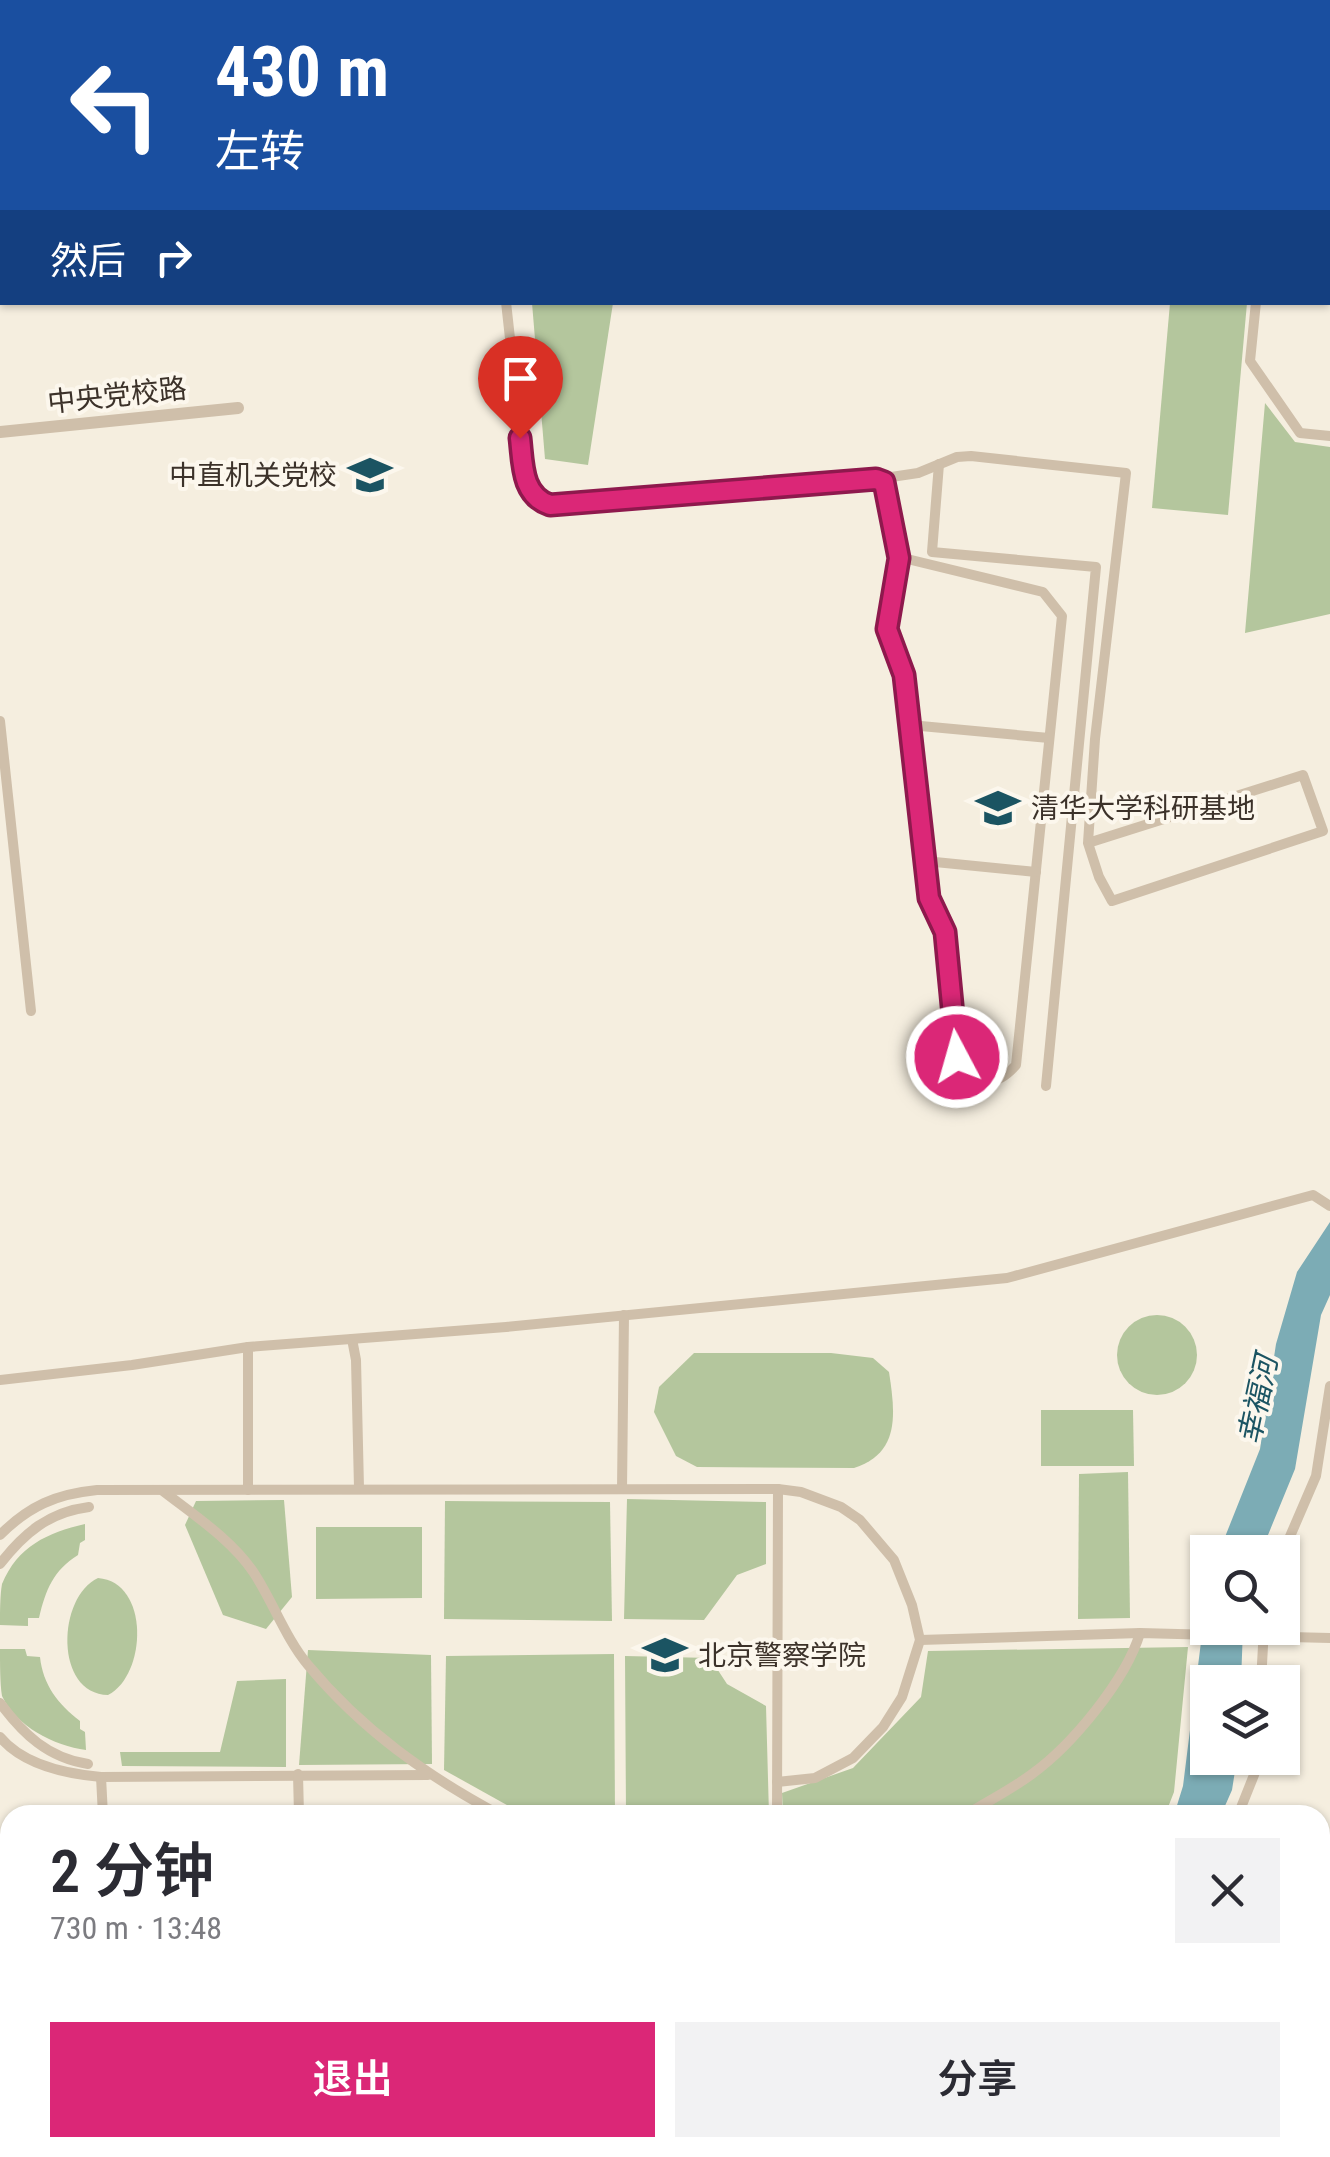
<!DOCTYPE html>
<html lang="zh">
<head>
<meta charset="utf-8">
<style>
	body { margin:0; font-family:"Roboto Condensed","Noto Sans SC",sans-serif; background:#f2f2f3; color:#2b2b33; height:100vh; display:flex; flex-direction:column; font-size:38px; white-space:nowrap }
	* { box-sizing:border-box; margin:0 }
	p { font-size:32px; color:#7c7c81 }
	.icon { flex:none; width:55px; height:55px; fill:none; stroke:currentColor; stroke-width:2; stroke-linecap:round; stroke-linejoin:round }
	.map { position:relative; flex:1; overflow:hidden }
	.details { position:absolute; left:0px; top:1805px; width:1330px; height:352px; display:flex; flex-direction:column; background:#fff; border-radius:30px 30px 0 0; box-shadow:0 2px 8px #0004 }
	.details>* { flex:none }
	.banner { position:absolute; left:0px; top:0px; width:1330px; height:305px; box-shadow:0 2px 8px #0004; background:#1a4fa0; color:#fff; overflow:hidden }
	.fabs { position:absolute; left:1190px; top:1535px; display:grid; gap:20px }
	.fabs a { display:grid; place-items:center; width:110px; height:110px; border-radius:0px; background:#fff; box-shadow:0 2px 8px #0004; font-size:50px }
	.pin { position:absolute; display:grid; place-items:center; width:85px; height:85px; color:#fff; margin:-102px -42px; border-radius:50% 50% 50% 0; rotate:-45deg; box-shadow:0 0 10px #0007 }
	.pin .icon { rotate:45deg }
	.me { position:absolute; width:110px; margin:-55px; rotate:354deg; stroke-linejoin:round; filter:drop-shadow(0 0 8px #0008) }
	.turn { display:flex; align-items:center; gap:35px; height:210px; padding:0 50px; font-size:45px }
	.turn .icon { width:130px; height:130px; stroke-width:2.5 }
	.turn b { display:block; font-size:70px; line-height:85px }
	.then { display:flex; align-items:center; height:95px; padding:0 50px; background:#0003; gap:20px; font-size:38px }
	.round { display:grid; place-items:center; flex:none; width:105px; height:105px; border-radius:0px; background:#f2f2f3 }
	.overview { display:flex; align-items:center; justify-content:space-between; height:170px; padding:0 50px }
	h1 { font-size:60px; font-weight:600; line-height:75px }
	.button { display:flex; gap:20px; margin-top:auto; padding:20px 50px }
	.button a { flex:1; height:115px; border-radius:0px; background:#db2777; color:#fff; font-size:40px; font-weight:600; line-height:115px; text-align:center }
	.button a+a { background:#f2f2f3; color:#2b2b33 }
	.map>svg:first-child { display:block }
	.green { fill:#b4c69d }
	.water { fill:#7cacb5 }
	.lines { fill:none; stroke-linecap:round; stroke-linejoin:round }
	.minor { stroke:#cfbfaa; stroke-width:10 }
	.tertiary { stroke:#cfbfaa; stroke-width:12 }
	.route-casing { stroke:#8e194d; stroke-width:25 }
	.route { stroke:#db2777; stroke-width:18 }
	.labels { text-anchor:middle; stroke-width:8; stroke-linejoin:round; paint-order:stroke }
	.street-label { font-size:28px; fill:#3c322a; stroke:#fcf7ed }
	.poi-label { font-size:28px; fill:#3c322a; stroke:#fcf7ed; text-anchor:start }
	.water-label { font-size:30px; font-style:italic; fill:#1b5462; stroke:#fcf7ed }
</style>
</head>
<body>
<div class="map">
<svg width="1330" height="2157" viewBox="0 0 1330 2157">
	<rect width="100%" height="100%" fill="#f5eedf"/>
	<g class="green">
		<polygon points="387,0 931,0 387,2"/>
		<polygon points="532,303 613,303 588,465 545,459"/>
		<polygon points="1170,303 1247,303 1228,515 1152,508"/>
		<polygon points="1265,403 1295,442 1330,447 1330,614 1245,633"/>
		<circle cx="1157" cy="1355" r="40"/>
		<path d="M694,1353H831L873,1358L889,1372C895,1412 901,1453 854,1468L697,1467L676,1456L654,1412L659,1387Z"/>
		<polygon points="1041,1410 1133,1410 1134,1466 1041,1466"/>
		<polygon points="1128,1472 1130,1618 1078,1619 1079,1474"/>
		<polygon points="627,1499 766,1502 766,1564 737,1575 704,1620 624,1619"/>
		<polygon points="284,1500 292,1597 266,1629 223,1615 185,1525 196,1501"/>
		<polygon points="445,1501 610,1502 612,1621 444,1619"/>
		<path d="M85,1524V1540L80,1543L78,1555C53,1571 46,1589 39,1618H28V1626L0,1625C0,1613 0,1595 2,1584C18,1546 47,1533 85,1524Z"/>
		<polygon points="316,1527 422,1527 422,1598 316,1599"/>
		<path d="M98,1578C150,1582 147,1675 108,1695C54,1694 57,1597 98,1578Z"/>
		<polygon points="1188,1647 1174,1792 1165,1815 950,1815 945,1808 931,1815 783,1815 782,1793 853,1768 921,1697 928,1651"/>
		<path d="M0,1649H25L27,1656L40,1657C43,1685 58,1704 80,1721V1729L85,1732L86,1750C54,1746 16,1726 2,1696C0,1684 0,1662 0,1649Z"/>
		<polygon points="308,1650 431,1655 432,1764 299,1765"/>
		<polygon points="614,1654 615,1815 525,1815 444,1770 446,1656"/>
		<polygon points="625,1656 710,1658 727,1684 766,1706 769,1815 626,1815"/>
		<polygon points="286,1679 286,1767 122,1766 120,1752 220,1752 237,1681"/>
		<rect x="1320" y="1919" width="10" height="83"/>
	</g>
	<g class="water">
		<polygon points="1330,1222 1330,1295 1321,1315 1295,1469 1261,1552 1219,1552 1260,1449 1276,1344 1297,1272"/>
		<polygon points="1207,1594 1208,1628 1243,1628 1241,1682 1208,1682 1208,1758 1237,1758 1232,1790 1221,1815 1174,1815 1183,1786"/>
	</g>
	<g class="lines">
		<g class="minor">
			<polyline points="297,0 298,2"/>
			<polyline points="372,2 372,0"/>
			<polyline points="1283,2 1283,0"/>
			<polyline points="0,43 2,43"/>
			<path d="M506,302L526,484L541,502L572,505L877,479L884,482L899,557L887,629L904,675L929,898L945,932L957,1057C979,1081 992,1092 1016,1065L1062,616L1043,592L899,557"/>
			<polyline points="1256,302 1250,361 1300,433 1330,436"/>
			<polyline points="939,464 932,552 1096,567 1046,1086"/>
			<polyline points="878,479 918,473 957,457 971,456 1126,473 1095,739 1088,843 1099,877 1112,901 1323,831 1303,775 1088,843"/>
			<polyline points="0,721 31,1011"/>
			<polyline points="910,725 1049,738"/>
			<polyline points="925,861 1036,872"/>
			<polyline points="352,1339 356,1360 359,1488"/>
			<polyline points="0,1380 132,1365 248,1347 506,1327 1007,1278 1313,1195 1330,1206"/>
			<polyline points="622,1489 624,1315"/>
			<polyline points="248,1490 248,1347"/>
			<path d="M163,1491C194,1515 232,1540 254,1573C273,1602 286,1639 308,1665C362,1730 427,1776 500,1815"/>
			<path d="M0,1535C29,1506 56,1494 97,1490L778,1489L801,1492L841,1507L860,1520L894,1560L912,1605L920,1640L902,1697L883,1727L853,1758L815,1778L777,1782"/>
			<polyline points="1282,1555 1316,1476 1330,1386"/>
			<path d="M0,1564C24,1533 49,1512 89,1507"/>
			<polyline points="920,1640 1140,1633 1330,1638"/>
			<polyline points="1261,1682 1264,1628"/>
			<path d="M0,1703C23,1734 48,1758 88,1764"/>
			<path d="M0,1737C23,1765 67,1774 101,1777L428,1775"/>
			<polyline points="298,1774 299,1815"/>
			<polyline points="101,1777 103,1815"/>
			<polyline points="777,1815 778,1489"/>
			<path d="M966,1815C988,1801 1012,1789 1032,1774C1072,1745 1126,1680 1140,1633"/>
			<polyline points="1238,1815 1256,1770 1257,1758"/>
			<polyline points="1320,2025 1330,2028"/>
			<polyline points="1320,2141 1330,2141"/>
			<polyline points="574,2148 575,2157"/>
			<polyline points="753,2148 753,2157"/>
			<polyline points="787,2148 789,2157"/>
			<polyline points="820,2148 821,2155"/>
			<polyline points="853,2148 856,2157"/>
			<polyline points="1249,2148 1273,2157"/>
			<polyline points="429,2151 430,2148"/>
			<polyline points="253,2157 258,2148"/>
			<polyline points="1153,2157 1156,2148"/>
		</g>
		<g class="tertiary">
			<polyline points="0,432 238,408"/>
			<polyline points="0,1992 10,1993"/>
			<polyline points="700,2148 700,2157"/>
			<polyline points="893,2148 896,2157"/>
		</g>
	</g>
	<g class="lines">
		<g class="route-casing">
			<path id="route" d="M520,438C523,463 521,495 550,505L876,479L884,482L899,558L887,629L904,675L929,898L945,932L957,1057"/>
		</g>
		<use href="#route" class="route"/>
	</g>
	<defs>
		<g id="university-bare" transform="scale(3.45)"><path d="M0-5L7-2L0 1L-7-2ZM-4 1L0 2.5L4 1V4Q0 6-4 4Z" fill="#1b5462" stroke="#fcf7ed" stroke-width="2.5" paint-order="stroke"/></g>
	</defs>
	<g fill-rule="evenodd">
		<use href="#university-bare" x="370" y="475"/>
		<use href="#university-bare" x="998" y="808"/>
		<use href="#university-bare" x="665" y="1655"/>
	</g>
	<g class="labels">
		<g class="street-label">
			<text transform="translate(117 395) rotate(-6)" y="10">中央党校路</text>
		</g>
		<g class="poi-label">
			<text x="337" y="485" text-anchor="end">中直机关党校</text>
			<text x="1031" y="818">清华大学科研基地</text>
			<text x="698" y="1665">北京警察学院</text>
		</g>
		<g class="water-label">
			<text transform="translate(1258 1400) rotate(-78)" y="10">幸福河</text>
		</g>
	</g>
</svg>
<div class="fabs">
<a><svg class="icon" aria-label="search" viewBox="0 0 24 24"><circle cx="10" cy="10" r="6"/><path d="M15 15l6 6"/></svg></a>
<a><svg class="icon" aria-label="layers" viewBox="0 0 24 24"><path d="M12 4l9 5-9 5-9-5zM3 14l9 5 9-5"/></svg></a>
</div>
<div class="pin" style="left:520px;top:438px;background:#d93025"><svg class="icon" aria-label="arrive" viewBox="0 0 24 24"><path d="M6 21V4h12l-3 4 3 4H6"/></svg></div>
<svg class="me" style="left:957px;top:1057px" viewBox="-20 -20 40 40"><circle r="17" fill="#db2777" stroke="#fff" stroke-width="3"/><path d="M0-11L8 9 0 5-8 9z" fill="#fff"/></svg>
<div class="banner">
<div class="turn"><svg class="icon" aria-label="left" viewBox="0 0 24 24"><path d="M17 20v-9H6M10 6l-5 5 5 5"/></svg><div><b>430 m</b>左转</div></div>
<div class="then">然后<svg class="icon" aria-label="right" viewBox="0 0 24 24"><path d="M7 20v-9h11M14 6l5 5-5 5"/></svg></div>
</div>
<section class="details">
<div class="overview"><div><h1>2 分钟</h1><p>730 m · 13:48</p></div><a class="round"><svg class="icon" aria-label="close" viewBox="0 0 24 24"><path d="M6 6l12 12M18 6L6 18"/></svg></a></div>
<div class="button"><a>退出</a><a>分享</a></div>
</section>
</div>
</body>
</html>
